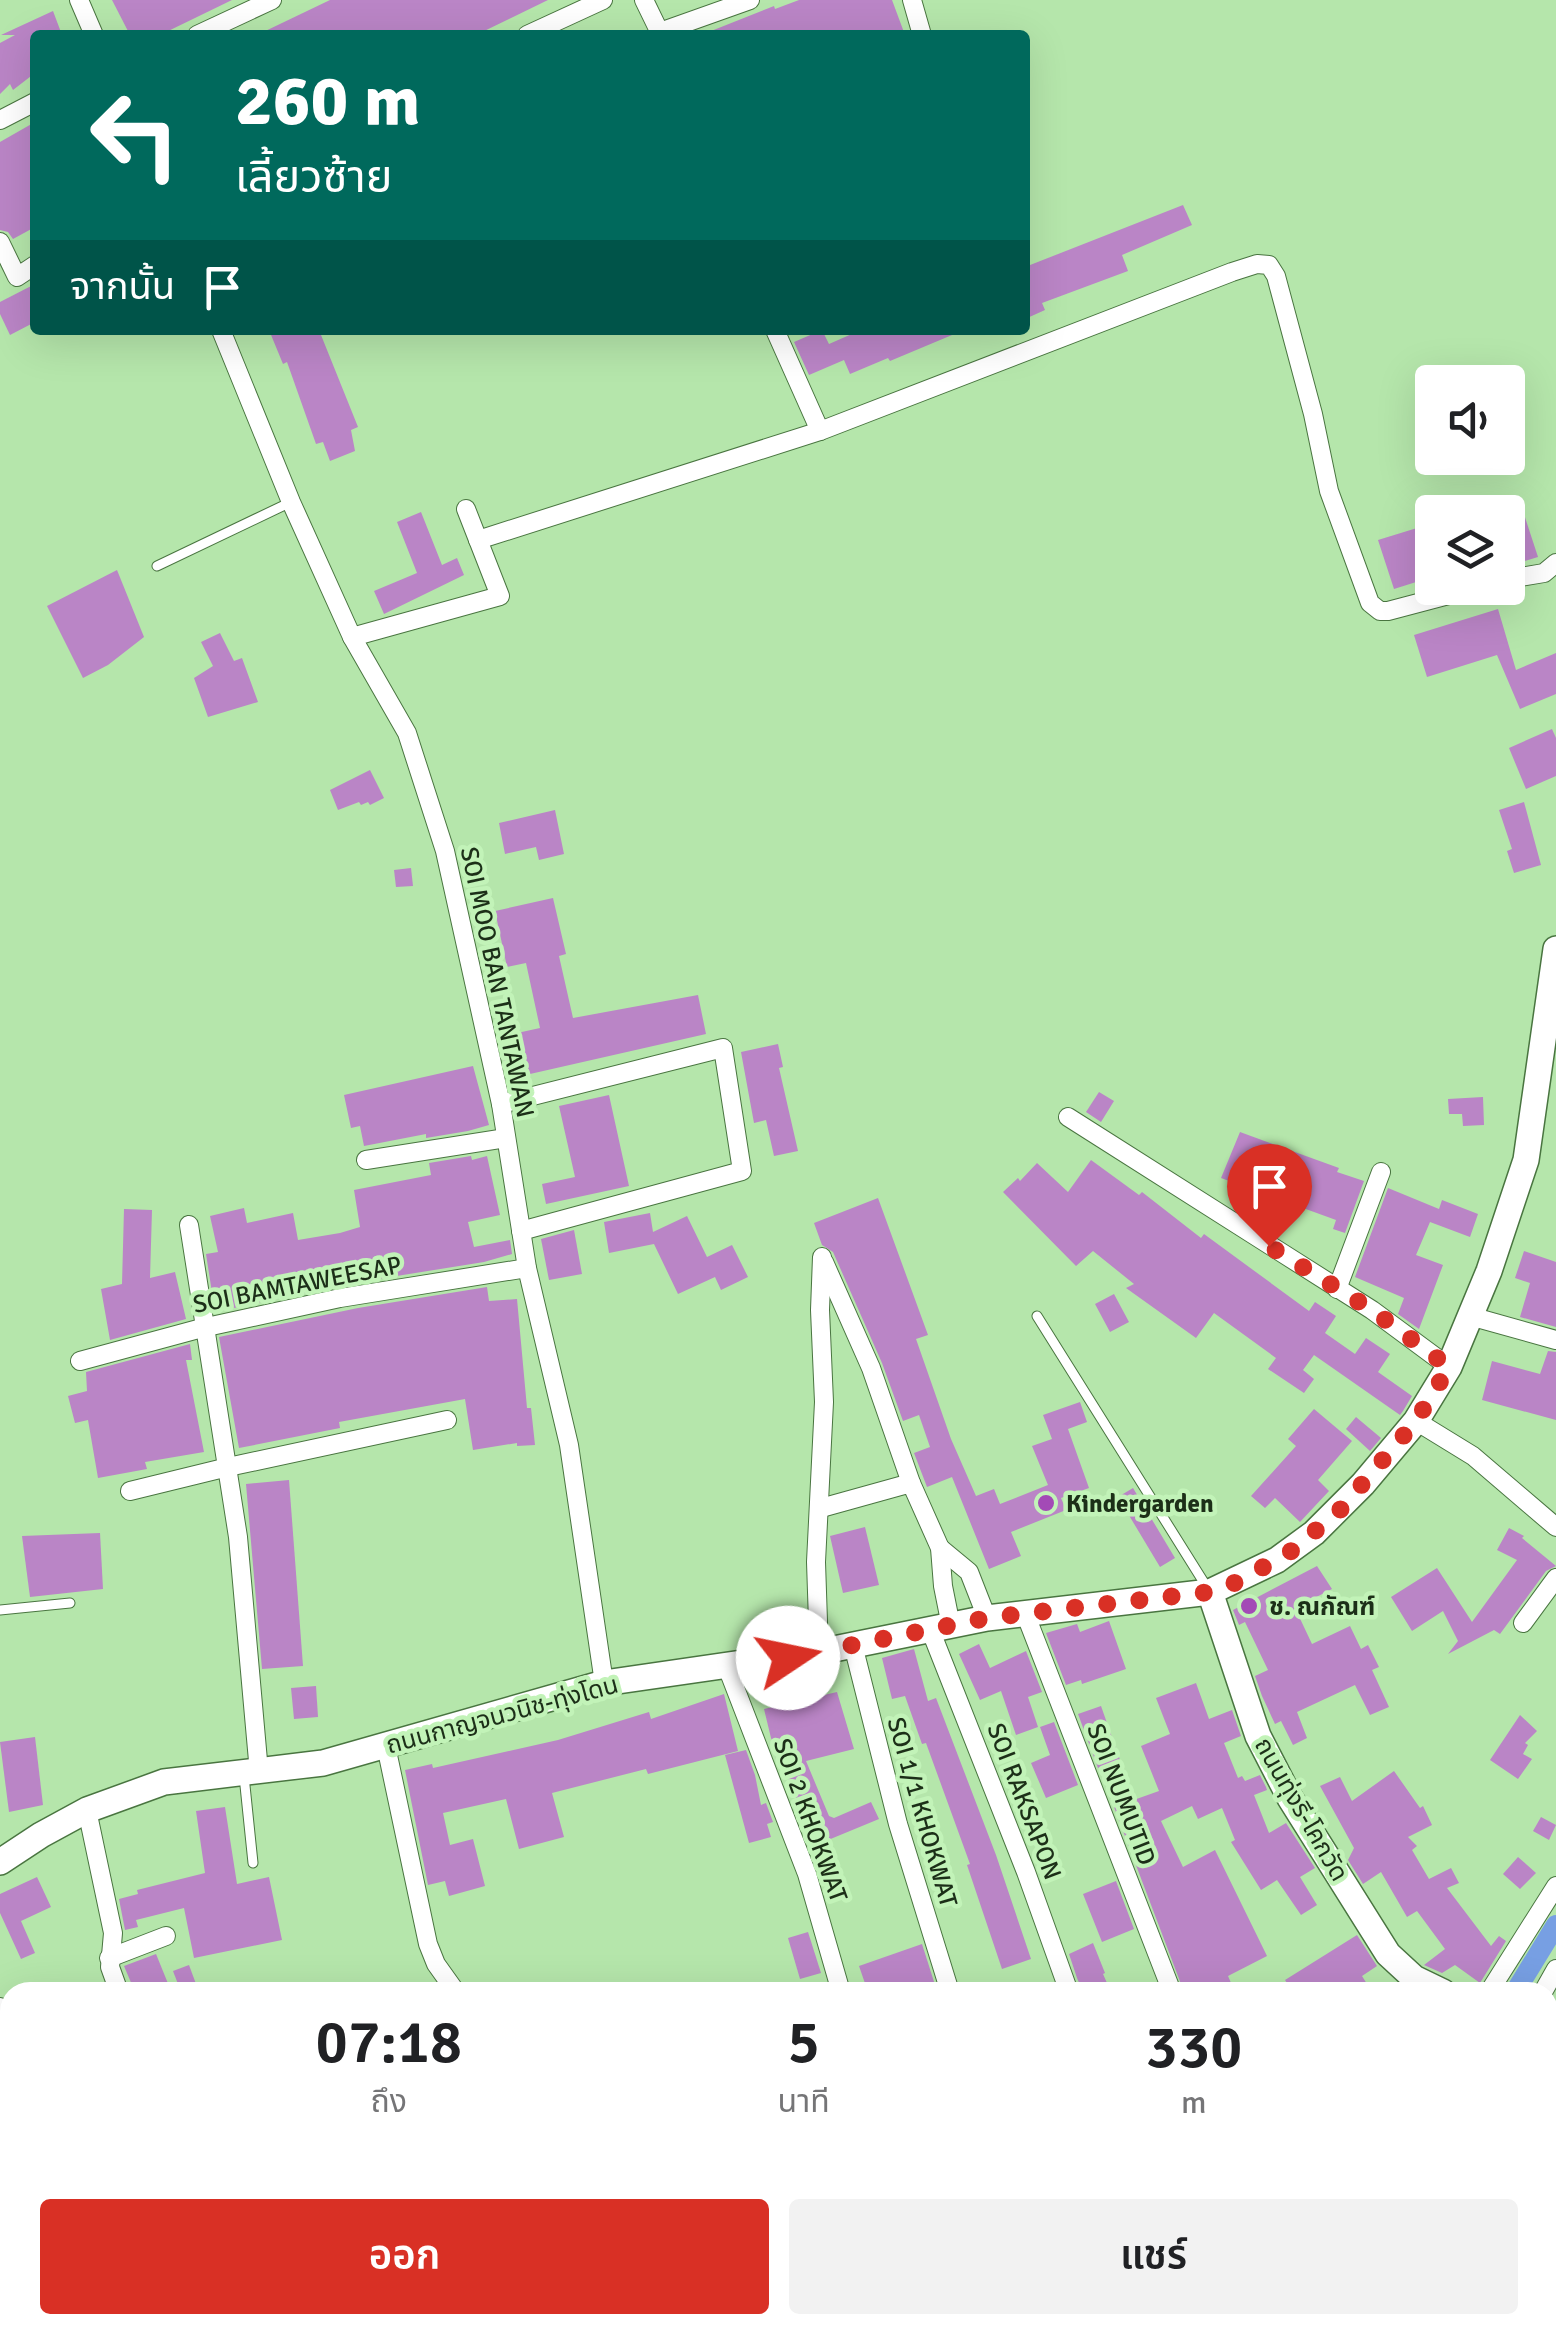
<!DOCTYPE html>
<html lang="th">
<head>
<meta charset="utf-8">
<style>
	body { margin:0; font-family:Signika,"Noto Sans Thai",sans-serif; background:#f2f2f2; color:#202124; height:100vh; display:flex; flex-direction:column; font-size:38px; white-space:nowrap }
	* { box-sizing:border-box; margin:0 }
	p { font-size:32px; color:#757577 }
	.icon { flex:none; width:55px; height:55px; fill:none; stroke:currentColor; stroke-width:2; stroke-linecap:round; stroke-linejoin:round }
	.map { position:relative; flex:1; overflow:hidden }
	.side { position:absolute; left:0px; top:1982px; width:1558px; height:352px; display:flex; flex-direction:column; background:#fff; border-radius:30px 30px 0 0; box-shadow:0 10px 40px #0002 }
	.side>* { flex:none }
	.hud { position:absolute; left:30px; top:30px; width:1000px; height:305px; border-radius:10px; box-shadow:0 10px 40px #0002; background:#00695c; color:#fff; overflow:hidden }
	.buttons { position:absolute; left:1415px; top:365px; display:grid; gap:20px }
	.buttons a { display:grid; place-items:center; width:110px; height:110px; border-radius:10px; background:#fff; box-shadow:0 10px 40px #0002; font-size:50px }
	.pin { position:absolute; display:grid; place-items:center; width:85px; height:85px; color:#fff; margin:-102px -42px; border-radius:50% 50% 50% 0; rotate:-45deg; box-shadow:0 0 10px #0007 }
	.pin .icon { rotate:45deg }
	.me { position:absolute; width:110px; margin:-55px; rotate:79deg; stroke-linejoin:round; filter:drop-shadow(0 0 8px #0008) }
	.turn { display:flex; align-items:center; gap:35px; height:210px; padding:0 40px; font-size:45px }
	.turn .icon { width:130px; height:130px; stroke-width:2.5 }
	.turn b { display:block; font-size:70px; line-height:85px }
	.then { display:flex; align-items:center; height:95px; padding:0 40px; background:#0003; gap:20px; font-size:38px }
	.eta { display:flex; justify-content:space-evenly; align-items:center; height:170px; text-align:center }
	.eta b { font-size:60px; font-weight:600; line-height:70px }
	.primary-button { display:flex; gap:20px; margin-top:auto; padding:20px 40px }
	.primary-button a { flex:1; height:115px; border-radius:10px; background:#d93025; color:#fff; font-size:40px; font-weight:600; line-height:115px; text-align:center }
	.primary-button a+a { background:#f2f2f2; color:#202124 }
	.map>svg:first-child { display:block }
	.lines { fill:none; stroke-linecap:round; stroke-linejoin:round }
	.canal { stroke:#779fe3; stroke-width:20 }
	.building { fill:#ba85c6 }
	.lane-casing { stroke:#497540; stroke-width:11 }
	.street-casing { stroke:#497540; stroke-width:20 }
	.secondary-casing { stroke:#497540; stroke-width:28 }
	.lane { stroke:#fff; stroke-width:9 }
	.street { stroke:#fff; stroke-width:18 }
	.secondary { stroke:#fff; stroke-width:25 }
	.route { stroke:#d93025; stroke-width:18; stroke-dasharray:0 32.4 }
	.poi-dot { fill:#a34ab6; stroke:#c2f3b8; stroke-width:4 }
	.labels { text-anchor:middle; stroke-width:9; stroke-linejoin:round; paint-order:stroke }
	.street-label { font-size:25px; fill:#1c2f18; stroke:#c2f3b8 }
	.poi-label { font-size:25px; font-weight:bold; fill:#1c2f18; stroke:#c2f3b8; text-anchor:start }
</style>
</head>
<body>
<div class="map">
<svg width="1556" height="2334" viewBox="0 0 1556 2334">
	<rect width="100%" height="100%" fill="#b5e6ab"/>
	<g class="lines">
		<g class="canal">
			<polyline points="1515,1992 1556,1925"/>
			<polyline points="181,2334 290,2326 328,2334"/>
			<polyline points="606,2334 615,2325"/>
		</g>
	</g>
	<g class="building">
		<polygon points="112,0 232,0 160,35 130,35"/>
		<polygon points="330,0 548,0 476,35 257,35"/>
		<polygon points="799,0 892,0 905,35 701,35 774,6 775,9"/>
		<polygon points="53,11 62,35 35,35 35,73 13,90 10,84 0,94 0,43 15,35 1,35"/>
		<polygon points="35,122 35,227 13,239 8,232 0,230 0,142"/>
		<polygon points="1183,205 1192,225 1122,255 1128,271 1042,303 1045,310 1025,319 1025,267"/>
		<polygon points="35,284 35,322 10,335 0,314 0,302"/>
		<polygon points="269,330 319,330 358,427 351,430 355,451 330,461 323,442 316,444 287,362 283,364"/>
		<polygon points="822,330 829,344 861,330 964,330 890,361 888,358 850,374 844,360 809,375 794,342"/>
		<polygon points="1522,508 1538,557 1508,566 1508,513"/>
		<polygon points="421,512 442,565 457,558 464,575 384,614 374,591 417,573 397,522"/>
		<polygon points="1432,515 1432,577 1394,589 1378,540 1417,528 1415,521"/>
		<polygon points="117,570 144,637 108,665 83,678 47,606"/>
		<polygon points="1498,609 1516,670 1556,653 1556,694 1520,709 1497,655 1427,677 1414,635"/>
		<polygon points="220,633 234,661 242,658 258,702 208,717 194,678 213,666 201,642"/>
		<polygon points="1552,729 1556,738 1556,776 1526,789 1509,748"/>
		<polygon points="370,770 384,798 370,805 368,802 361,805 359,802 338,810 330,790"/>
		<polygon points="1524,802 1541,865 1514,873 1507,851 1512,849 1499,810"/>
		<polygon points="555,810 564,854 539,860 536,847 505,854 499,823"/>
		<polygon points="411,868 413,886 396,887 394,870"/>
		<polygon points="553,898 566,954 559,956 573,1018 698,995 706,1034 508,1079 499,1037 540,1028 526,963 507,967 495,911"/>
		<polygon points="778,1044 783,1067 779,1068 798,1151 774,1156 766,1120 754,1123 741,1052"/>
		<polygon points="473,1066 489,1125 468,1131 426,1138 426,1134 364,1146 360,1126 351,1128 344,1095"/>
		<polygon points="1099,1092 1114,1101 1101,1122 1086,1112"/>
		<polygon points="609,1095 629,1186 546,1204 542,1184 575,1177 559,1106"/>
		<polygon points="1483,1097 1484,1125 1463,1126 1462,1114 1449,1114 1448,1099"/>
		<polygon points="1240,1132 1339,1168 1337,1172 1364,1181 1345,1233 1333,1229 1336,1220 1221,1178"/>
		<polygon points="471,1156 472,1160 487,1156 500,1215 468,1222 474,1247 510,1240 512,1254 484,1262 353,1283 348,1264 318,1270 322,1289 215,1312 206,1254 218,1252 210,1216 244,1208 247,1223 293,1213 298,1240 340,1233 360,1227 354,1190 431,1175 429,1163"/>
		<polygon points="1091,1160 1139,1195 1142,1192 1201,1238 1204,1234 1309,1311 1315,1302 1336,1316 1325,1333 1355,1354 1366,1338 1390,1354 1378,1372 1412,1396 1403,1411 1400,1415 1314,1355 1303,1370 1314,1379 1304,1393 1268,1369 1276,1358 1214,1313 1196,1338 1126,1288 1134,1284 1093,1251 1076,1266 1003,1192 1018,1178 1020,1181 1037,1163 1068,1192"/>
		<polygon points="1388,1188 1439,1209 1442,1200 1478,1214 1470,1237 1430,1222 1416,1255 1443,1265 1419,1329 1398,1314 1404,1298 1355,1277"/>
		<polygon points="878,1198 928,1335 916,1339 951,1439 976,1496 994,1489 1000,1504 1048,1485 1032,1446 1052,1439 1043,1415 1080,1402 1087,1422 1068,1429 1089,1488 1061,1498 1066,1510 1011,1532 1021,1556 989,1569 952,1477 927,1487 914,1453 930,1447 919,1415 903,1421 882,1363 833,1252 822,1245 814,1223"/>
		<polygon points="124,1209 152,1210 150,1278 175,1272 186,1319 110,1340 101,1289 122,1284"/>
		<polygon points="650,1213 653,1232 687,1216 707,1257 732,1245 748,1277 721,1290 715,1277 678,1294 654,1244 609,1253 604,1222"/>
		<polygon points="574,1230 582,1274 549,1280 541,1239"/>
		<polygon points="1524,1251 1556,1262 1556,1327 1520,1317 1530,1283 1515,1278"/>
		<polygon points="487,1287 489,1301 517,1299 527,1408 531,1408 535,1445 517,1446 517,1443 473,1450 465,1399 339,1422 340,1428 239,1448 219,1337 358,1308"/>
		<polygon points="1114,1294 1129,1322 1110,1332 1095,1304"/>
		<polygon points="190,1344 192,1360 186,1360 204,1452 145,1462 147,1469 98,1478 88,1420 75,1423 68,1396 87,1391 86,1372"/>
		<polygon points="1548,1351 1556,1352 1556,1420 1482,1400 1492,1361 1540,1374"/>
		<polygon points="1314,1409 1352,1441 1318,1480 1329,1491 1300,1522 1275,1498 1265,1508 1251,1496 1296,1446 1288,1439"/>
		<polygon points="1356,1417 1381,1438 1370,1451 1346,1429"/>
		<polygon points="289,1480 303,1666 262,1669 246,1484"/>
		<polygon points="1133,1488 1175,1558 1160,1567 1118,1497"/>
		<polygon points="865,1527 879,1585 843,1593 830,1536"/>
		<polygon points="1509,1528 1524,1536 1522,1538 1556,1566 1546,1571 1500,1634 1494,1630 1448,1654 1458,1641 1443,1611 1412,1631 1391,1597 1437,1568 1472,1622 1517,1560 1497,1550"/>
		<polygon points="100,1533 103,1589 30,1597 22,1536"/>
		<polygon points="1317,1566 1332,1589 1295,1608 1312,1644 1350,1626 1361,1649 1368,1645 1379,1667 1372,1670 1389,1707 1370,1715 1355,1685 1297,1712 1307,1738 1293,1745 1281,1721 1275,1724 1262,1696 1255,1676 1268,1670 1245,1622 1239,1625 1233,1610"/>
		<polygon points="1109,1621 1126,1669 1082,1684 1081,1680 1066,1685 1046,1633 1077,1624 1080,1632"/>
		<polygon points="979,1644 990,1668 1026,1651 1042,1692 1028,1697 1038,1727 1016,1735 1001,1691 980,1700 959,1654"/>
		<polygon points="914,1649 928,1701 936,1698 996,1855 1031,1959 1002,1969 967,1865 970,1864 926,1743 922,1744 905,1696 892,1699 882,1658"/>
		<polygon points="1196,1683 1209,1719 1232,1710 1241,1736 1224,1743 1238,1778 1242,1776 1245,1781 1260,1775 1266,1787 1267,1790 1254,1795 1269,1833 1286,1823 1315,1868 1300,1877 1317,1905 1301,1915 1277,1880 1261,1890 1231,1842 1235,1840 1222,1808 1198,1819 1192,1806 1161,1821 1183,1867 1215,1850 1267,1956 1228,1976 1235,1992 1184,1992 1114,1807 1159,1791 1141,1746 1170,1734 1156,1698"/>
		<polygon points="316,1686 318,1717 294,1719 291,1688"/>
		<polygon points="837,1692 854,1749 806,1761 829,1816 834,1818 871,1802 879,1819 816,1845 771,1738 764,1709"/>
		<polygon points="724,1694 738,1751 648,1774 646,1769 552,1793 564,1837 519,1849 506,1799 443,1813 450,1845 473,1839 485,1886 449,1896 445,1881 428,1885 405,1770 432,1764 433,1768 558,1740 649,1712 651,1719"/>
		<polygon points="1101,1706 1120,1760 1098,1768 1078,1714"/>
		<polygon points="1520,1715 1537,1731 1525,1743 1528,1745 1523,1754 1532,1759 1518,1779 1490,1760"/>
		<polygon points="1054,1722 1078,1785 1046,1798 1031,1763 1050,1755 1040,1727"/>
		<polygon points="35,1737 43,1805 9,1812 0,1742"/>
		<polygon points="746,1750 755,1775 761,1805 766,1803 773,1822 767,1824 771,1837 749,1843 725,1755"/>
		<polygon points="1394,1771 1420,1808 1423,1806 1432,1825 1408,1837 1417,1846 1412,1850 1429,1879 1451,1868 1459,1883 1447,1888 1491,1946 1499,1936 1506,1941 1480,1983 1455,1965 1442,1973 1424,1965 1445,1949 1417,1911 1407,1917 1381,1872 1363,1884 1348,1860 1354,1848 1320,1786 1340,1777 1352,1801"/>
		<polygon points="225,1807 237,1884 269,1877 282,1940 194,1958 184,1908 136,1920 138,1927 125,1930 119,1899 138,1894 137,1890 205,1873 196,1811"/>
		<polygon points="1541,1817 1556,1825 1549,1840 1533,1831"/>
		<polygon points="1518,1857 1536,1873 1520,1889 1503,1874"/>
		<polygon points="37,1877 51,1907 21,1921 35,1953 21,1959 0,1913 0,1894"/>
		<polygon points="1116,1881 1134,1929 1102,1942 1083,1894"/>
		<polygon points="808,1932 821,1973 800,1979 788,1938"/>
		<polygon points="1357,1935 1377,1966 1362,1976 1372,1992 1293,1992 1285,1980"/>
		<polygon points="1093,1943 1105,1973 1103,1974 1111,1992 1083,1992 1077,1978 1069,1954"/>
		<polygon points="922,1944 936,1988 923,1992 868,1992 859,1966"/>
		<polygon points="156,1954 169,1986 152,1992 135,1992 124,1966"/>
		<polygon points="189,1965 199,1992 181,1992 173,1971"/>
	</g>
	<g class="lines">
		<g class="lane-casing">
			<g id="lane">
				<polyline points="157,566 291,502"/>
				<polyline points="1037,1316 1208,1589"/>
				<polyline points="0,1610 70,1603"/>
				<polyline points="244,1776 253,1863"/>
				<polyline points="1276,2325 1279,2334"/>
			</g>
		</g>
		<g class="street-casing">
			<g id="street">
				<polyline points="79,0 94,35"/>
				<polyline points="644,0 661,35"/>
				<polyline points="912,0 922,35"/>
				<polyline points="660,32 750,0"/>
				<polyline points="197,35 272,0"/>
				<polyline points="527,35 603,0"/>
				<polyline points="0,120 35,102"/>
				<polyline points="0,242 17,277 35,265"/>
				<polyline points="221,330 291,502 352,637 407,733 445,851 501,1104 527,1268 569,1445 604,1683"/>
				<polyline points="775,330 820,431"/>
				<polyline points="478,540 820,431 1232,272 1257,264 1269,265 1276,276 1313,414 1329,491 1370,603 1380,611 1388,611 1475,588"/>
				<polyline points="1508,579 1544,573 1556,563"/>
				<polyline points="352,637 500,596 466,509"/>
				<polyline points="501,1104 723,1048 742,1171 521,1231"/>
				<polyline points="1068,1117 1372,1310 1449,1367"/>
				<polyline points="366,1160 506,1138"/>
				<polyline points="189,1225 238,1537 259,1772"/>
				<polyline points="824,1262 871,1368 911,1483"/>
				<polyline points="1337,1289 1381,1172"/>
				<polyline points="1470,1316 1556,1340"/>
				<polyline points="80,1361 202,1328 340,1298 527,1268"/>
				<polyline points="1416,1421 1473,1456 1556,1527"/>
				<polyline points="130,1491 228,1467 447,1420"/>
				<polyline points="821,1508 911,1483 940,1548 943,1586 951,1626"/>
				<polyline points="940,1548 969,1572 987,1618"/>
				<polyline points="1025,1613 1172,1992"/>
				<polyline points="1523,1623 1556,1578"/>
				<polyline points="930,1629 1026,1872 1069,1992"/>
				<polyline points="853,1645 898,1824 950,1992"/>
				<polyline points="819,1652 816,1562 824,1402 820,1310 822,1257"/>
				<polyline points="727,1667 807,1874 841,1992"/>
				<polyline points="386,1746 428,1944 436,1964 456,1992"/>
				<polyline points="87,1810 113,1933 110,1967 119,1992"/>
				<polyline points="109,1958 166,1936"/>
				<polyline points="1489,1992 1556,1886"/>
				<polyline points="1543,1992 1556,1969"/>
				<polyline points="0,2007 10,2030"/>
				<polyline points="0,2184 10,2184"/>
				<polyline points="372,2325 393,2334"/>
				<polyline points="443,2325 444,2334"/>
				<polyline points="790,2325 794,2334"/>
				<polyline points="1043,2325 1045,2334"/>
				<polyline points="1139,2325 1141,2334"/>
				<polyline points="1365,2325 1368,2334"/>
				<polyline points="0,2327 18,2325"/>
				<polyline points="561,2334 571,2325"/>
				<polyline points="637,2334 648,2325"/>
			</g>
		</g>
		<g class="secondary-casing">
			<g id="secondary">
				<polyline points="1210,1592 1258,1736 1290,1798 1388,1954 1414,1978 1443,1992"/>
				<polyline points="0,1862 41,1835 87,1810 164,1782 323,1763 604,1683 819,1652 987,1618 1210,1592 1277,1560 1314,1533 1363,1484 1416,1421 1449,1367 1489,1271 1526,1160 1556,949"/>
				<polyline points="1548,2034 1556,2039"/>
			</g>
		</g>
		<use href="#lane" class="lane"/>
		<use href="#street" class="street"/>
		<use href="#secondary" class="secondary"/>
	</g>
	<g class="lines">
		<polyline class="route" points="788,1658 987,1618 1210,1592 1237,1582 1290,1552 1340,1510 1416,1421 1449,1367 1372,1310 1269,1246"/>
	</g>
	<g class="poi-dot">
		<circle cx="1046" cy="1503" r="10"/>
		<circle cx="1249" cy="1606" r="10"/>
	</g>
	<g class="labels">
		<g class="street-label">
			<text transform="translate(498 982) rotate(78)" y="9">SOI MOO BAN TANTAWAN</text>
			<text transform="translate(297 1284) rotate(-11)" y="9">SOI BAMTAWEESAP</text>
			<text transform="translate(502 1714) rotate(-15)" y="9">ถนนกาญจนวนิช-ทุ่งโดน</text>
			<text transform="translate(1122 1794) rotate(69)" y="9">SOI NUMUTID</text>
			<text transform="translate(1025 1801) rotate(69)" y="9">SOI RAKSAPON</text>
			<text transform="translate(1302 1809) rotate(60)" y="9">ถนนทุ่งรี-โคกวัด</text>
			<text transform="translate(923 1812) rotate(74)" y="9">SOI 1/1 KHOKWAT</text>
			<text transform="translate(811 1820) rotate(70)" y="9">SOI 2 KHOKWAT</text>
		</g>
		<g class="poi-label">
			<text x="1066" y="1512">Kindergarden</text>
			<text x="1269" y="1615">ช. ณกัณฑ์</text>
		</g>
	</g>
</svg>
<div class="buttons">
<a><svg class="icon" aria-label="sound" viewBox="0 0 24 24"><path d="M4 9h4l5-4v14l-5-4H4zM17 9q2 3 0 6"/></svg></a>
<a><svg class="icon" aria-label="layers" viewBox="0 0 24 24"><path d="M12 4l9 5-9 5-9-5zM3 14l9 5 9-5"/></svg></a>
</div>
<div class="pin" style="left:1269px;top:1246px;background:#d93025"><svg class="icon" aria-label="arrive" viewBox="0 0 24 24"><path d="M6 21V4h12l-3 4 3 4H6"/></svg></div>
<svg class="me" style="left:788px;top:1658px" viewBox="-20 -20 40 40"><circle r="19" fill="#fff"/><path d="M0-13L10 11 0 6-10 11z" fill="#d93025"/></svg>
<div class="hud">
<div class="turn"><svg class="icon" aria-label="left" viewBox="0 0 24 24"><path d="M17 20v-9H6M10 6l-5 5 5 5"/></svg><div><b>260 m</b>เลี้ยวซ้าย</div></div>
<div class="then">จากนั้น<svg class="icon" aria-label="arrive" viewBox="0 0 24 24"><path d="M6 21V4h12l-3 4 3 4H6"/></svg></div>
</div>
<section class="side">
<div class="eta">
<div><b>07:18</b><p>ถึง</p></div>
<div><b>5</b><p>นาที</p></div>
<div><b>330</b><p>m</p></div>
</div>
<div class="primary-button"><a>ออก</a><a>แชร์</a></div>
</section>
</div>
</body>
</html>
